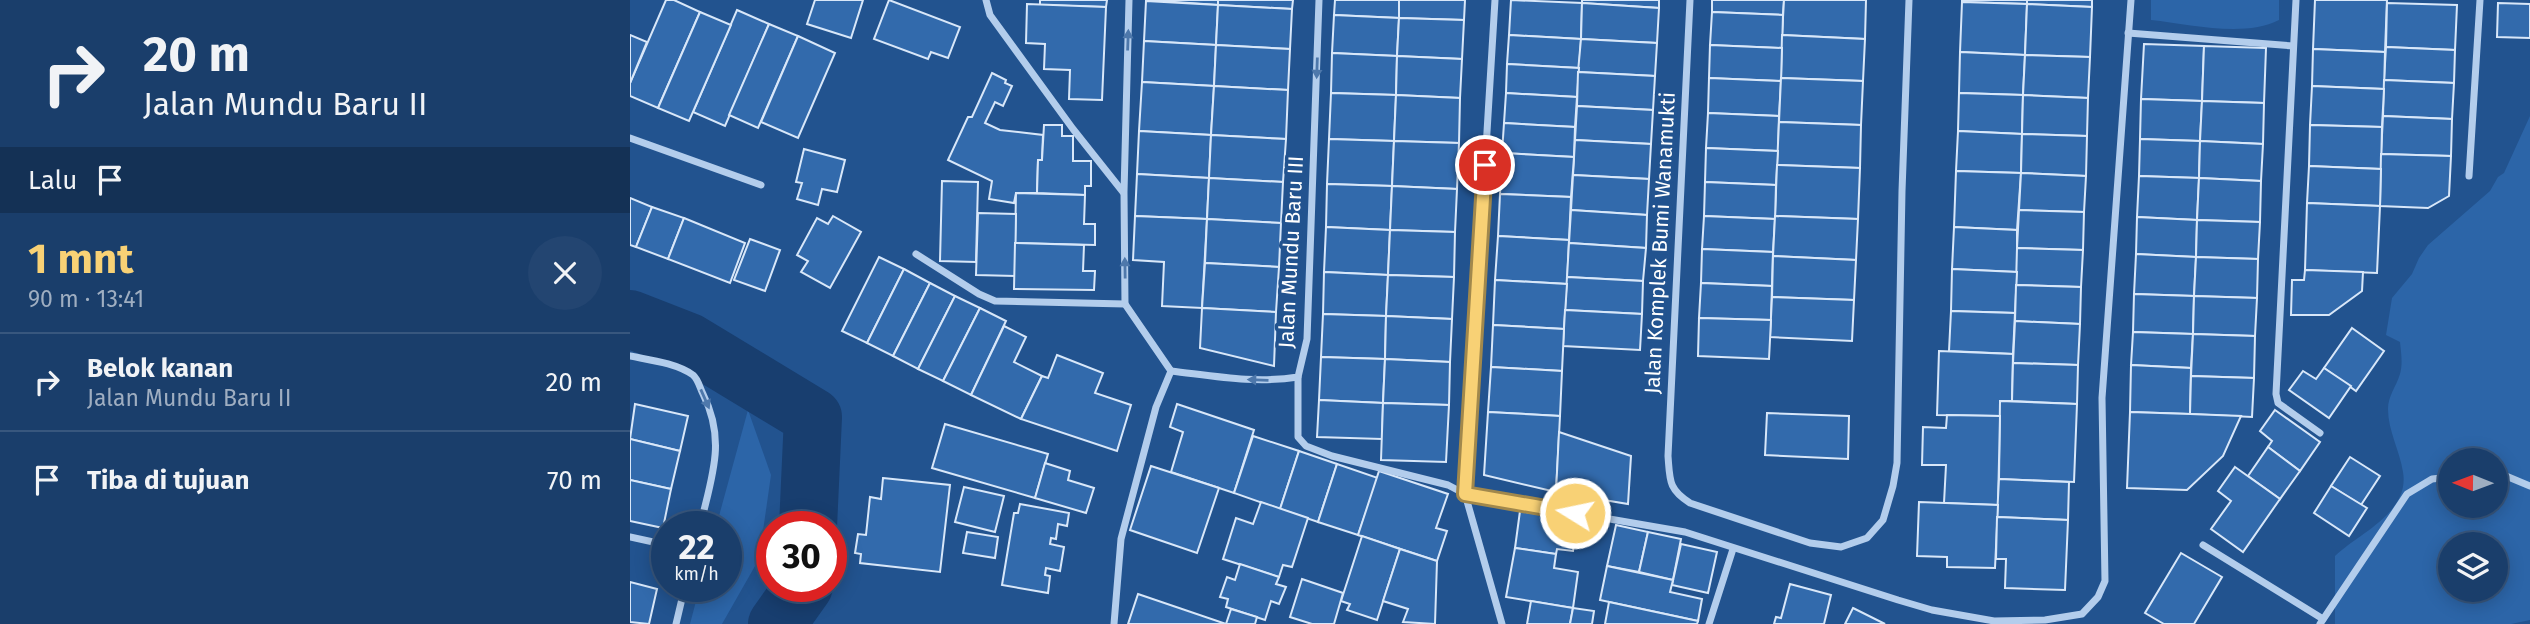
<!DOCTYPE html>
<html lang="id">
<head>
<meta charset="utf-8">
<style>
	body { margin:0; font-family:"Fira Sans",sans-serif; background:#234571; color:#f1f3f6; height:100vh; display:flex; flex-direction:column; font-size:26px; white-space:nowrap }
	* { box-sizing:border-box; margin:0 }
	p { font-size:23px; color:#9faec1 }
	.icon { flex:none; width:38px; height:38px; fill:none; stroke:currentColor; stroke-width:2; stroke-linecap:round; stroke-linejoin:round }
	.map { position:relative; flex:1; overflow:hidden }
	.sheet { display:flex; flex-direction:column; background:#1a3e6b; width:630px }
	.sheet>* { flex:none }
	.banner { background:#1a3e6b; color:#f1f3f6; overflow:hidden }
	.needle { width:46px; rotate:271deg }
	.tools { position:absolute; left:1808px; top:448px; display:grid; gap:14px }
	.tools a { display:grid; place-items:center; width:70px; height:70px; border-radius:50%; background:#1a3e6b; box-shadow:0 4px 18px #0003,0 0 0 2px #38577e; font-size:35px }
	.speed { position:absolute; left:21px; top:511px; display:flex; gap:14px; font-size:35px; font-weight:700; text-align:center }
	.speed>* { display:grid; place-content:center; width:91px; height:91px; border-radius:50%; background:#1a3e6b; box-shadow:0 4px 18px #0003,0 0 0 2px #38577e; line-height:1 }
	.speed small { font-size:18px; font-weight:400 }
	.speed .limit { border:10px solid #d22; background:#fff; color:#111 }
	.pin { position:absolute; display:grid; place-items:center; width:60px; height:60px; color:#fff; margin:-30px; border:4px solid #fff; border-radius:50%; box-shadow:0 2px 7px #0007 }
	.me { position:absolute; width:77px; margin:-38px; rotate:280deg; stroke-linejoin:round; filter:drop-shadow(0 0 5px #0008) }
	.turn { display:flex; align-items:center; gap:24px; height:147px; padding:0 28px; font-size:32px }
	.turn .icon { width:91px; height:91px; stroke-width:2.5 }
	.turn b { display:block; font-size:49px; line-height:60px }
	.then { display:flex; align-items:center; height:66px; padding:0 28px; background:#0003; gap:14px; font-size:26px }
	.round { display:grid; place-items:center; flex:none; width:74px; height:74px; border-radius:37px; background:#234571 }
	.overview { display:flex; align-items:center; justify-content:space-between; height:119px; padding:0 28px }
	h1 { font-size:42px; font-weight:700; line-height:52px; color:#f8d175 }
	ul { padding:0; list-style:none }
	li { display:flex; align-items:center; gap:21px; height:98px; padding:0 28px; border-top:2px solid #38577e }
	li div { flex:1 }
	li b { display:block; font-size:26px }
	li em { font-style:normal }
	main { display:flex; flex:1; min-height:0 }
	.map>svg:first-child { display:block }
	.green { fill:#2c65a8; fill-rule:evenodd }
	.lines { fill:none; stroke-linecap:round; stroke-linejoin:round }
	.river { stroke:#183e6f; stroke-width:58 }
	.building { fill:#326aac; stroke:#d8e7f9; stroke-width:2 }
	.minor { stroke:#b3cdec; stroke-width:7 }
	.oneway { fill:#4e78ab }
	.route-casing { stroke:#a1884c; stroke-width:18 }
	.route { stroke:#f8d175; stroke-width:12 }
	.labels { text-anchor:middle; stroke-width:7; stroke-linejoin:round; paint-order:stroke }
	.street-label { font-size:21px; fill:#fff; stroke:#22538f }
</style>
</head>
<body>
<main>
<section class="sheet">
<div class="banner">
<div class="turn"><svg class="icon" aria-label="right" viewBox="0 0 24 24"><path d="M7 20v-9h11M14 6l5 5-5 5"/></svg><div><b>20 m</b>Jalan Mundu Baru II</div></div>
<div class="then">Lalu<svg class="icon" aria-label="arrive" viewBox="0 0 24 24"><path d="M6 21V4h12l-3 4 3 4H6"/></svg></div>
</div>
<div class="overview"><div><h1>1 mnt</h1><p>90 m · 13:41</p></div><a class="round"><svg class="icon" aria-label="close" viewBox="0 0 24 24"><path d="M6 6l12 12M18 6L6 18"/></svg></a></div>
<ul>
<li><svg class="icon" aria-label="right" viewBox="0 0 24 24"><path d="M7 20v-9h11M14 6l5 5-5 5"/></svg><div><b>Belok kanan</b><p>Jalan Mundu Baru II</p></div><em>20 m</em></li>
<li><svg class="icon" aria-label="arrive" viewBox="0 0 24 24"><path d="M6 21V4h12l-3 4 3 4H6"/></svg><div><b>Tiba di tujuan</b></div><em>70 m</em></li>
</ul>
</section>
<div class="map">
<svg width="1900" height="624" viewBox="0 0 1900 624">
	<rect width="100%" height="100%" fill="#22538f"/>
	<g class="green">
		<path d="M1521,0H1649V20C1614,38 1559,24 1521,20Z"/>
		<path d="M1900,116V620L1881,624H1705V556C1729,533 1780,513 1773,472C1770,451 1758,431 1758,409C1758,396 1766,387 1770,374C1773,364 1771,352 1770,342L1756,335L1762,298L1782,274L1789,258L1798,245L1860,191L1868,177L1874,173ZM1820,460H1866V506H1820ZM1820,544H1866V590H1820Z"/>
		<polygon points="118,410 141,475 129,559 92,624 60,624 70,586 96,586 96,527 86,527"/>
	</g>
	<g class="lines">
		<g class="river">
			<polyline points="0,319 59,342 183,417 178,527"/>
			<polyline points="147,624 174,586"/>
		</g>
	</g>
	<g class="building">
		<polygon points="36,0 44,0 70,12 28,108 0,96 0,83"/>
		<polygon points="185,0 233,0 221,38 177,24"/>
		<polygon points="259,0 330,27 318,58 301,52 298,59 244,39"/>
		<polygon points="410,0 477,0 476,7 410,5"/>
		<polygon points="516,0 588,0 588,5"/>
		<polygon points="588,0 663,0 662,9 588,5"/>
		<polygon points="705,0 769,0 769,18 704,15"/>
		<polygon points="769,0 835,0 834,20 769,18"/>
		<polygon points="881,0 952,3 951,39 879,35"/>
		<polygon points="952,0 1029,0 1029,8 952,3"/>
		<polygon points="1082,0 1154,0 1153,15 1082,12"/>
		<polygon points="1154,0 1236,0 1235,39 1152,35"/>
		<polygon points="1332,0 1397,0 1397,4 1332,2"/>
		<polygon points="1397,0 1462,0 1462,7 1397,4"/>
		<polygon points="1685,0 1757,0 1755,52 1683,49"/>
		<polygon points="516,1 588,5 586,45 514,41"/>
		<polygon points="1332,2 1397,4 1395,55 1330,52"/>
		<polygon points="952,3 1029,8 1027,43 951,39"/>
		<polygon points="1757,3 1827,5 1825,50 1756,47"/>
		<polygon points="1868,3 1900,4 1900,38 1867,37"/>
		<polygon points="397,4 476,7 472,100 439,99 440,70 414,69 415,44 396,43"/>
		<polygon points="1397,4 1462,7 1460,57 1395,55"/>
		<polygon points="588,5 662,9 660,49 586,45"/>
		<polygon points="107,10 139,24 95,126 63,112"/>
		<polygon points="70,12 101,25 59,121 28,108"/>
		<polygon points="1082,12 1153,15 1152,48 1080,45"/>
		<polygon points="704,15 769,18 767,56 702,53"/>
		<polygon points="769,18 834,20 832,59 767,56"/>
		<polygon points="139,24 168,36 128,128 99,115"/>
		<polygon points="0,35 17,42 0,83"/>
		<polygon points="879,35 951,39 949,68 877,64"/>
		<polygon points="1152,35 1235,39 1233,81 1151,78"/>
		<polygon points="168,36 205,53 168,138 131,122"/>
		<polygon points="951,39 1027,43 1025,76 948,72"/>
		<polygon points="514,41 586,45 584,86 512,82"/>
		<polygon points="1514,44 1574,46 1572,101 1511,99"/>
		<polygon points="586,45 660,49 658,90 584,86"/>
		<polygon points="1080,45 1152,48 1151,81 1079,78"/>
		<polygon points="1574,46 1636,48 1634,103 1572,101"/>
		<polygon points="1756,47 1825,50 1824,83 1754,80"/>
		<polygon points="1683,49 1755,52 1754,89 1682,86"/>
		<polygon points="1330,52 1395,55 1393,95 1329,93"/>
		<polygon points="702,53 767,56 766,95 701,93"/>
		<polygon points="1395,55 1460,57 1458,98 1393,95"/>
		<polygon points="767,56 832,59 830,98 766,95"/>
		<polygon points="877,64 949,68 947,97 876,93"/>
		<polygon points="948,72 1025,76 1023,110 947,106"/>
		<polygon points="362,73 376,80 375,83 382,86 373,106 365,102 355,123 370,130 413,135 412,160 408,160 407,193 386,193 384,203 359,199 362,181 318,160 338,117 342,117"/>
		<polygon points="1079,78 1151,81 1149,116 1078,113"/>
		<polygon points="1151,78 1233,81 1231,125 1149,122"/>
		<polygon points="1754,80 1824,83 1822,119 1753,116"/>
		<polygon points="512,82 584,86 581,135 509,131"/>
		<polygon points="584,86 658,90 656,139 581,135"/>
		<polygon points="1682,86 1754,89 1752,127 1680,125"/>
		<polygon points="701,93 766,95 764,141 699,139"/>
		<polygon points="876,93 947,97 945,127 874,123"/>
		<polygon points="1329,93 1393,95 1392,134 1328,131"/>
		<polygon points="766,95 830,98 829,143 764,141"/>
		<polygon points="1393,95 1458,98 1457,136 1392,134"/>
		<polygon points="1511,99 1572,101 1570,141 1510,139"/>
		<polygon points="1572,101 1634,103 1633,144 1570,141"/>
		<polygon points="947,106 1023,110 1021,144 945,140"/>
		<polygon points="1078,113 1149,116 1148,151 1076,148"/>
		<polygon points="1753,116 1822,119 1821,156 1751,154"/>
		<polygon points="1149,122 1231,125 1230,168 1147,165"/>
		<polygon points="874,123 945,127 944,157 872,153"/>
		<polygon points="414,125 432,125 432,136 443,136 443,161 461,161 461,186 455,186 455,195 407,193 408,160 412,160"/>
		<polygon points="1680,125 1752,127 1751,169 1679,166"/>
		<polygon points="509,131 581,135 579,178 507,174"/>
		<polygon points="1328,131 1392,134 1391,173 1326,171"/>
		<polygon points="1392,134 1457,136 1456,176 1391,173"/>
		<polygon points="581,135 656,139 653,182 579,178"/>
		<polygon points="699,139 764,141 762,186 697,184"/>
		<polygon points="1510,139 1570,141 1569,178 1509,176"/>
		<polygon points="945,140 1021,144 1019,179 943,175"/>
		<polygon points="764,141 829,143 827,189 762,186"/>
		<polygon points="1570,141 1633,144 1631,181 1569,178"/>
		<polygon points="1076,148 1148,151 1146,185 1075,182"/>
		<polygon points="174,149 215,160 207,192 192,189 188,205 167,199 172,183 166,182"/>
		<polygon points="872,153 944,157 941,197 870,194"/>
		<polygon points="1751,154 1821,156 1819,196 1798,208 1750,206"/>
		<polygon points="1147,165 1230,168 1228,219 1145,216"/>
		<polygon points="1679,166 1751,169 1750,206 1677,203"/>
		<polygon points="1326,171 1391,173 1387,230 1324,227"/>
		<polygon points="1391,173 1456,176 1454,212 1389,210"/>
		<polygon points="507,174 579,178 577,219 505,216"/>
		<polygon points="943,175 1019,179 1017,215 941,210"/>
		<polygon points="1509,176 1569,178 1567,220 1507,217"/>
		<polygon points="579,178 653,182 651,223 577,219"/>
		<polygon points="1569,178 1631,181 1630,222 1567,220"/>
		<polygon points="312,181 348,182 346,262 310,261"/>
		<polygon points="1075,182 1146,185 1145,219 1074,216"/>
		<polygon points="697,184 762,186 760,230 696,227"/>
		<polygon points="762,186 827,189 825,232 760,230"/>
		<polygon points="386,193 455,195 454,224 465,224 465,245 385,243"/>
		<polygon points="870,194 941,197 939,240 868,236"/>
		<polygon points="0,198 22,207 6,247 0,245"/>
		<polygon points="1677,203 1750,206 1747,273 1675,270"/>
		<polygon points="22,207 54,218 38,259 6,247"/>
		<polygon points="941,210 1017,215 1016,248 939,243"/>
		<polygon points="1389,210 1454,212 1453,250 1387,248"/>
		<polygon points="348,213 386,214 385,276 346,275"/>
		<polygon points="203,216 231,232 200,288 171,272 178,261 167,255 187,218 198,224"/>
		<polygon points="505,216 577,219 572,308 532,306 534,262 503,260"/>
		<polygon points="1074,216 1145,219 1143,252 1072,249"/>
		<polygon points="1145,216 1228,219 1226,260 1143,256"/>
		<polygon points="1507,217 1567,220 1566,257 1506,254"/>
		<polygon points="54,218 115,243 100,283 38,259"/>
		<polygon points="577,219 651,223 649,267 575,263"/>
		<polygon points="1567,220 1630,222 1628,259 1566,257"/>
		<polygon points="696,227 760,230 758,275 694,272"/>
		<polygon points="1324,227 1387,230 1387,272 1322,269"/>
		<polygon points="760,230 825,232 824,277 758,275"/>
		<polygon points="868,236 939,240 937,284 865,280"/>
		<polygon points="120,239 150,250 135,291 104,280"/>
		<polygon points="385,243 454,245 453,271 465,271 464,290 384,289"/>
		<polygon points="939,243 1016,248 1013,281 937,277"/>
		<polygon points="1387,248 1453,250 1451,287 1386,285"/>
		<polygon points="1072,249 1143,252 1142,286 1071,283"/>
		<polygon points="1506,254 1566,257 1564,296 1504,294"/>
		<polygon points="1143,256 1226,260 1224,300 1142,297"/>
		<polygon points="249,257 274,269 237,343 212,331"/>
		<polygon points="1566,257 1628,259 1627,298 1564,296"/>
		<polygon points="575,263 649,267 646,312 572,308"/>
		<polygon points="274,269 300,283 263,356 237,343"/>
		<polygon points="1322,269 1387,272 1385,313 1321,311"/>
		<polygon points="1675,270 1733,272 1732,291 1699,315 1661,315 1662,280 1674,280"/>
		<polygon points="694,272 758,275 756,316 693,314"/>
		<polygon points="758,275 824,277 822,319 756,316"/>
		<polygon points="937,277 1013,281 1012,314 935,310"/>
		<polygon points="865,280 937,284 934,329 863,325"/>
		<polygon points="300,283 325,296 288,369 263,356"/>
		<polygon points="1071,283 1142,286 1141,320 1069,318"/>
		<polygon points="1386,285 1451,287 1450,324 1385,321"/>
		<polygon points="1504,294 1564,296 1563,334 1503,332"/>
		<polygon points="325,296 350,308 313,381 288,369"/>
		<polygon points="1564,296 1627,298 1625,336 1563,334"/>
		<polygon points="1142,297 1224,300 1222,341 1140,337"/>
		<polygon points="350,308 376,321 341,395 313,381"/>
		<polygon points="572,308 646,312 644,366 570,348"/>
		<polygon points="935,310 1012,314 1010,350 933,346"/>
		<polygon points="1321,311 1385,313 1383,354 1319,351"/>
		<polygon points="693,314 756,316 755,359 691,357"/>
		<polygon points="756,316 822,319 820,362 755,359"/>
		<polygon points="1069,318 1141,320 1139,359 1068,356"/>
		<polygon points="1385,321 1450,324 1448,365 1383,363"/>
		<polygon points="863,325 934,329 932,371 861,367"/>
		<polygon points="374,326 396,337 384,362 412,376 391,419 341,395"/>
		<polygon points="1722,328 1754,351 1726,391 1694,368"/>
		<polygon points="1503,332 1563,334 1561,368 1501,365"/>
		<polygon points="1563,334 1625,336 1624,378 1561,376"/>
		<polygon points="1309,351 1383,354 1382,401 1370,401 1370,416 1307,415"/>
		<polygon points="427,355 473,373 465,393 501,405 487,451 391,419 412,376 418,378"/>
		<polygon points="691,357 755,359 753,403 689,400"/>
		<polygon points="755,359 820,362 819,405 753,403"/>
		<polygon points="1383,363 1448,365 1447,404 1382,401"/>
		<polygon points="1501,365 1561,368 1560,414 1500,412"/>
		<polygon points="861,367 932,371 930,416 858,412"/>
		<polygon points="1694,368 1721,386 1699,418 1659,390 1673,371 1686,379"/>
		<polygon points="1561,376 1624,378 1622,417 1560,414"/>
		<polygon points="689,400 753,403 752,439 687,437"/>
		<polygon points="1370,401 1447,404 1444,482 1369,479"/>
		<polygon points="753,403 819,405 816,462 751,460"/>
		<polygon points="5,404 58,416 50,451 0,439"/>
		<polygon points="547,404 624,430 604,493 541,472 553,432 540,427"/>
		<polygon points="1645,410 1690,442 1670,471 1638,447 1642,441 1630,431"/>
		<polygon points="858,412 930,416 926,492 854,475"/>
		<polygon points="1500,412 1560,414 1611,416 1593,456 1557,490 1497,488"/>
		<polygon points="1137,413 1219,416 1218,459 1135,455"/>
		<polygon points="1317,415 1370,416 1368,505 1314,503 1316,465 1292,465 1293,427 1316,428"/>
		<polygon points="315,424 418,454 405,498 302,468"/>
		<polygon points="929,432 1001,456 998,504 926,492"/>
		<polygon points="623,436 669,451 650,509 604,493"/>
		<polygon points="0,439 50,451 41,489 0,480"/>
		<polygon points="1638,447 1670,471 1650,499 1618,476"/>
		<polygon points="669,451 707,464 688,522 650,509"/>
		<polygon points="1720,457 1750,476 1731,505 1701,486"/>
		<polygon points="415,463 440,471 438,480 464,488 456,513 405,498"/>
		<polygon points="707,464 748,478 728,535 688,522"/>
		<polygon points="521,466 589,488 567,553 500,530"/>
		<polygon points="1605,467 1650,499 1613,552 1581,529 1601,501 1588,491"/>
		<polygon points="749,471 818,494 806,528 817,531 807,561 728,535"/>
		<polygon points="253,478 320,485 310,572 230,563 231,554 225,553 228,534 236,535 240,497 251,499"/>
		<polygon points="1369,479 1439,482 1438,520 1367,517"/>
		<polygon points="0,480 41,489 33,528 0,521"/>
		<polygon points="1701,486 1737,508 1719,536 1684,513"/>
		<polygon points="334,487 374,496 365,532 325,522"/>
		<polygon points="631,502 678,518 662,567 653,565 649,577 593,559 606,518 623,524"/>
		<polygon points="1289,502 1368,505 1365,568 1317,567 1317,557 1287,556"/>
		<polygon points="390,504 439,513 437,526 428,524 426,539 421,538 420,544 434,547 430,571 416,568 415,575 420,576 418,593 372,585 384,513 388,513"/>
		<polygon points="890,511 948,520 943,551 927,549 926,554 885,548"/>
		<polygon points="1367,517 1438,520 1435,590 1375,588 1376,559 1366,559"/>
		<polygon points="986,525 1018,532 1009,572 977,566"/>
		<polygon points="337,532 368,537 365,558 333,553"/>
		<polygon points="1018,532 1051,539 1043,580 1009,572"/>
		<polygon points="732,536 770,549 747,620 717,610 720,604 711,601"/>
		<polygon points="1051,544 1087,552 1078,593 1042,585"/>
		<polygon points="885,548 926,554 924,568 948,572 943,608 876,597"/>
		<polygon points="770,549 807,561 805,624 773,622 778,609 753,601"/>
		<polygon points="1551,553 1592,577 1564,624 1534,624 1515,613"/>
		<polygon points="610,564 649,577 646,584 656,587 649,604 641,601 635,620 596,607 598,599 590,597 597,577 605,580"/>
		<polygon points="977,566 1043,580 1040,592 1072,599 1068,621 970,600"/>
		<polygon points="672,579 713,593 704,624 682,624 660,617"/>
		<polygon points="0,582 27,589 19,624 0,622"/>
		<polygon points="1160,584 1201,595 1194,624 1144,624 1146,617 1151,618"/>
		<polygon points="508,594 596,624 601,609 627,617 625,624 498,624"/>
		<polygon points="901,601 943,608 940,624 897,624"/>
		<polygon points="979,602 1068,621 1067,624 975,624"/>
		<polygon points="943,608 964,611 962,624 940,624"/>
		<polygon points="1223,608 1255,624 1215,624"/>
	</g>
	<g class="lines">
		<g class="minor">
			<polyline points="356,0 360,15 443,129 493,192"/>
			<polyline points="499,0 494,192 495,304 541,371"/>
			<polyline points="865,0 835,494 872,624"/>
			<path d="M1060,0L1038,456C1040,480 1038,489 1060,503L1180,543L1211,547L1237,538L1253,520L1263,486L1267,463L1272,191L1279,0"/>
			<polyline points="1666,0 1646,394 1648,403 1690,433"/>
			<polyline points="1498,33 1663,46"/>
			<polyline points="0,138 131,185"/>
			<polyline points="1839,176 1850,0"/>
			<polyline points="286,254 349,294 365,301 495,304"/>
			<path d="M0,356C20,360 46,363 63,375C68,379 70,388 73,394C97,442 81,478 70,527"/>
			<path d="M541,371C584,376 625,384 668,377L677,339L689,0"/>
			<polyline points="668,377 668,437 676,446 702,456 818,485 835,494 1055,532 1268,600 1302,610 1364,621 1415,620 1452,614 1468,597 1475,581 1472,398 1501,0"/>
			<polyline points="1866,476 1876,476 1900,486"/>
			<polyline points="0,537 37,545"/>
			<polyline points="1573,545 1693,619"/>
			<polyline points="46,624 55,586"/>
			<polyline points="484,624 491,539 526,407 541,371"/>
			<polyline points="1079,624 1103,549"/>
			<polyline points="1690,624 1777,494 1802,479 1820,477"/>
		</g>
	</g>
	<defs><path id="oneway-solid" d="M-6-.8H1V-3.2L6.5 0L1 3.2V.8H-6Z" transform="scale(1.75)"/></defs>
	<g class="oneway">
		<use href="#oneway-solid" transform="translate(498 40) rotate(-88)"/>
		<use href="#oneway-solid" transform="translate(687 68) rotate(92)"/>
		<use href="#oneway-solid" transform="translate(495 268) rotate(-91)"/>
		<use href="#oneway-solid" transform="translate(628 380) rotate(-178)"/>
		<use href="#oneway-solid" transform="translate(75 399) rotate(66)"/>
	</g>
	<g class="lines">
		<g class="route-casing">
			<polyline id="route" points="855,165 835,494 945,513"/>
		</g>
		<use href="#route" class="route"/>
	</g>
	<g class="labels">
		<g class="street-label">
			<text transform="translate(1030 243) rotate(-87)" y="7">Jalan Komplek Bumi Wanamukti</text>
			<text transform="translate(661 252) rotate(-87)" y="7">Jalan Mundu Baru III</text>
		</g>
	</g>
</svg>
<div class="tools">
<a><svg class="needle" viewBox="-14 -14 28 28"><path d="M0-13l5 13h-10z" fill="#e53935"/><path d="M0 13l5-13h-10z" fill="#9faec1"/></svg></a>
<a><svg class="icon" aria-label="layers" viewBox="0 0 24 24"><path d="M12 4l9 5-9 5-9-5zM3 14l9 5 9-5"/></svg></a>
</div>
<div class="speed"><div>22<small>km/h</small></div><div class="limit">30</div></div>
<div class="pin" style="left:855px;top:165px;background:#d93025"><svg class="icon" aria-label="arrive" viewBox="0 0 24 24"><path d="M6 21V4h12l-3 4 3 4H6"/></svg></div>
<svg class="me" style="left:945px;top:513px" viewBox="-20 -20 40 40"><circle r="17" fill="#f8d175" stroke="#fff" stroke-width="3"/><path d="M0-11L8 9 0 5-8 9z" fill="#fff"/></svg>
</div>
</main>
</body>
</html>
